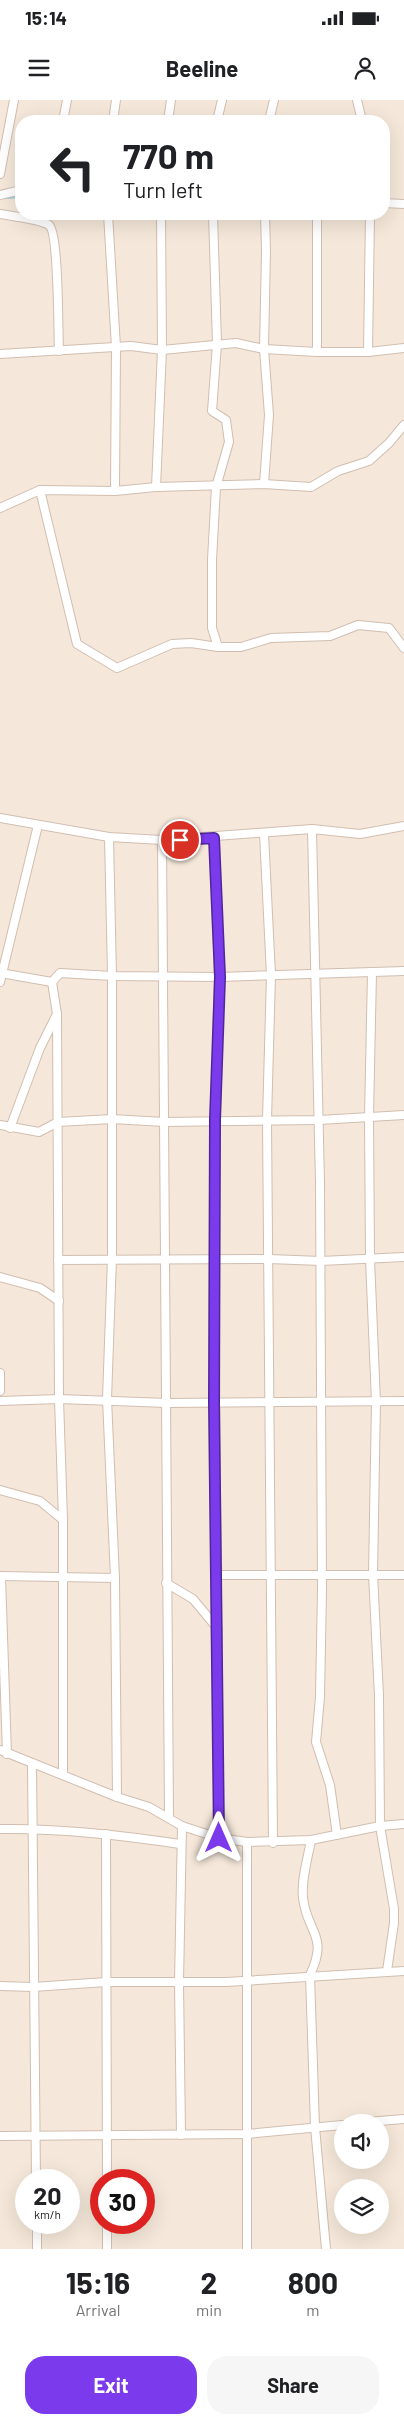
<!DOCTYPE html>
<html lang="en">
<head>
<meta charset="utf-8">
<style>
	body { margin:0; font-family:Barlow,sans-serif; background:#f6f6f6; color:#202124; height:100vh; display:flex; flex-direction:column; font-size:19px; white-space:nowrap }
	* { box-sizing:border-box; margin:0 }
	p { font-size:16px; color:#757577 }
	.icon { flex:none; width:28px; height:28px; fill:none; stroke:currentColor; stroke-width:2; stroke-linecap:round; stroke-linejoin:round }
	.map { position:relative; height:2149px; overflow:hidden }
	.drawer { display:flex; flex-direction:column; background:#fff; flex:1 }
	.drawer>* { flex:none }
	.banner { position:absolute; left:15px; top:15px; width:375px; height:105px; border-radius:20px; box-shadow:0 5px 20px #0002; background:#fff; color:#202124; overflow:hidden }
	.tools { position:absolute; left:334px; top:2014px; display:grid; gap:10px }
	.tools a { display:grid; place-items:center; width:55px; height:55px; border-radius:50%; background:#fff; box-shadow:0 5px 20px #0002; font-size:25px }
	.speed { position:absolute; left:15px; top:2069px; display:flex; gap:10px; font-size:25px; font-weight:700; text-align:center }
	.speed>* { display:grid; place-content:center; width:65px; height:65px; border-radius:50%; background:#fff; box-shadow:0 5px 20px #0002; line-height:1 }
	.speed small { font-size:12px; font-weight:400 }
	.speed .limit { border:8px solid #d22; background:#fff; color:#111 }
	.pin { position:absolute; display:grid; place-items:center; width:42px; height:42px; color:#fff; margin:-21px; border:2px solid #fff; border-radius:50%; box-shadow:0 1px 5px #0007 }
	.me { position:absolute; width:55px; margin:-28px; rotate:0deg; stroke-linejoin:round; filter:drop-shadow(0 0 4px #0008) }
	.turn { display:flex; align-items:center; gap:18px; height:105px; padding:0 25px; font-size:22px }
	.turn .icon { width:65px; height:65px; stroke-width:2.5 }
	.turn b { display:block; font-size:35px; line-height:42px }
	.eta { display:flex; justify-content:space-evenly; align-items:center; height:85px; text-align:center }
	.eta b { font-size:30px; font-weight:700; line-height:35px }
	.action { display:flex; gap:10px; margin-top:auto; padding:10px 25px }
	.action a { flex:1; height:58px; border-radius:20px; background:#7c3aed; color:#fff; font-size:20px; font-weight:700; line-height:58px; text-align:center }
	.action a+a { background:#f6f6f6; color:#202124 }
	.status { display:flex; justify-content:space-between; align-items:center; height:35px; padding:0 25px; background:#fff; direction:ltr }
	.status svg { height:14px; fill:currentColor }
	header { display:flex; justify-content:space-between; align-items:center; height:65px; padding:0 25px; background:#fff; font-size:22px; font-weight:700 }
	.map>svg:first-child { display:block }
	.residential { fill:#f5e8da; fill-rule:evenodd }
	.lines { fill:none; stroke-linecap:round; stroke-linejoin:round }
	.stream { stroke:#a5d3da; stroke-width:2.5 }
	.minor-casing { stroke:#d1beb0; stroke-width:10 }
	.minor { stroke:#fff; stroke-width:8 }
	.route-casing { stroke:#51269a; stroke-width:12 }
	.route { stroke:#7c3aed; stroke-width:9 }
</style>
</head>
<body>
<div class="status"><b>15:14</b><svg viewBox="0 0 49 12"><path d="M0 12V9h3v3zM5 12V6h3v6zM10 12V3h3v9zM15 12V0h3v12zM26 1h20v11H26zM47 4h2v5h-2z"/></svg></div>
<header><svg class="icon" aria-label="menu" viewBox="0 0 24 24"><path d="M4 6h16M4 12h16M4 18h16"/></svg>Beeline<svg class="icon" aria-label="person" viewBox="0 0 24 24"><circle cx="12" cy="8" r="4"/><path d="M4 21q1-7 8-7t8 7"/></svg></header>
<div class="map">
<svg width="404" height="2149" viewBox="0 0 404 2149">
	<rect width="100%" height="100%" fill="#fdf6ec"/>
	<path class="residential" d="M0,0H404V2149H0ZM21,21H384V114H21ZM342,2022H380V2060H342ZM26,2080H69V2122H26ZM101,2080H144V2122H101ZM342,2088H380V2125H342Z"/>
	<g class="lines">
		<g class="stream">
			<polyline points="337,21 340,18"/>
			<polyline points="3,98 21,97"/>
		</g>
		<g class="minor-casing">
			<g id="minor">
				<polyline points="357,0 362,21"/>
				<polyline points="63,21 67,0"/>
				<polyline points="113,21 116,0"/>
				<polyline points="168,21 171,0"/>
				<polyline points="217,21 222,0"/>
				<polyline points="269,21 274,0"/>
				<polyline points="0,74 14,0"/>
				<polyline points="0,95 21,90"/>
				<polyline points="384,103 404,104"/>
				<path d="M0,114C11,116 40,119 49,125C59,133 58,233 59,251"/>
				<polyline points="108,114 116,247 115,391"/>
				<polyline points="213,114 217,244 212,311 226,320 229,342 216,387 212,460 212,528 218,547"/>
				<polyline points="317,114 317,252"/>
				<polyline points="368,252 370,114"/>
				<polyline points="0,254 131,246 162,250 236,243 264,249 317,252 368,252 404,248"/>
				<polyline points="264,384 269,315 264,249 266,151 265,114"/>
				<polyline points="156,387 162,250 161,114"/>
				<polyline points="40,390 77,544 117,568 172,544 191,543 218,547 241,547 271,538 330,536 358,525 389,528 404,548"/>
				<polyline points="0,408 40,390 115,391 156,387 264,384 311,387 338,371 369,361 389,343 404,325"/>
				<polyline points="0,718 109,737 162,740 312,729 360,734 404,726"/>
				<polyline points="312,729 320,1083 322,1490 320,1597 316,1642 330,1685 337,1735"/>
				<polyline points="264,734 271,875 267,1020 273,1743"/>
				<polyline points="109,737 112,876 112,1158 107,1299 115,1478 117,1697"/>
				<polyline points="162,740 169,1717"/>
				<polyline points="372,872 369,1017 370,1159 376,1302 373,1474 379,1596 380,1726 394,1809 394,1823 387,1871"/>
				<polyline points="0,873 52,882 60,873 112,876 219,877 214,738"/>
				<polyline points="0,882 38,725"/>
				<polyline points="57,914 59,1299 63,1420 63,1674"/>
				<polyline points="0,1025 39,1032 58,1022 112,1019 164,1022 319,1020 404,1015"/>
				<polyline points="10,1028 40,948 57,914 52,882"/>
				<polyline points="58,1160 269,1159 321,1161 404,1157"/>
				<polyline points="0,1177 40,1188 59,1201"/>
				<polyline points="0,1273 0,1291"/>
				<polyline points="0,1301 59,1299 167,1303 404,1301"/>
				<polyline points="0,1390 40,1401 63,1420"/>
				<polyline points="217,1475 404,1475"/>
				<polyline points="0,1476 115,1478"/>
				<polyline points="1,1477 7,1654"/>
				<polyline points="166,1483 193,1499 218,1529"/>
				<polyline points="0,1650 117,1697 149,1707 182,1726 219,1738 247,1742 311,1740 380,1726 404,1724"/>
				<polyline points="32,1663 36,2080"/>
				<path d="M0,1729C61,1728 121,1735 180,1744"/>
				<polyline points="106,1734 107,2080"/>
				<path d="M219,1738C218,1451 210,1164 219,877L404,871"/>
				<path d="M311,1740C308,1758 301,1779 303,1798C307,1833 329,1835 310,1875L315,2027L326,2149"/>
				<polyline points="247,1742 247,2149"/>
				<polyline points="0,1886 33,1887 106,1882 226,1882 404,1871"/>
				<polyline points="367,2022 404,2019"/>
				<polyline points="181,2035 179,1882 182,1726"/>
				<polyline points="0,2036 247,2034 342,2025"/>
				<polyline points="37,2122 37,2149"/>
				<polyline points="107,2122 107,2149"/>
			</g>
		</g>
		<use href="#minor" class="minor"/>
	</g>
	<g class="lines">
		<g class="route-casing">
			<polyline id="route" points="180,740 214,738 220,877 215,1020 214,1302 219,1738"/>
		</g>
		<use href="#route" class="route"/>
	</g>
</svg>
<div class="tools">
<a><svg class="icon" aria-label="sound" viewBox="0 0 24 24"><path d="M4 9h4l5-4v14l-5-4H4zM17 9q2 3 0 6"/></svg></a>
<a><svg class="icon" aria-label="layers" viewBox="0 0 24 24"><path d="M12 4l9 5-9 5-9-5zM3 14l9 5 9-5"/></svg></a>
</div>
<div class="speed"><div>20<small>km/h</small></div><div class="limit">30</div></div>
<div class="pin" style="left:180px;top:740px;background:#d93025"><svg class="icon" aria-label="arrive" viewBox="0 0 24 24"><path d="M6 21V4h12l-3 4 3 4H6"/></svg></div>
<svg class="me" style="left:219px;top:1738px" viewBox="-20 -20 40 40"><path d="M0-17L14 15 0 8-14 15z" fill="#7c3aed" stroke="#fff" stroke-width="4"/></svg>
<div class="banner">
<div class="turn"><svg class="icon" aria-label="left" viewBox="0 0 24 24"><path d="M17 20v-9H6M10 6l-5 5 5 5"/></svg><div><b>770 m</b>Turn left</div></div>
</div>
</div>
<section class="drawer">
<div class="eta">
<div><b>15:16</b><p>Arrival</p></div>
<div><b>2</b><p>min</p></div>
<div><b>800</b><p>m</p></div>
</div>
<div class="action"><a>Exit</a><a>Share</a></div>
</section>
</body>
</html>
